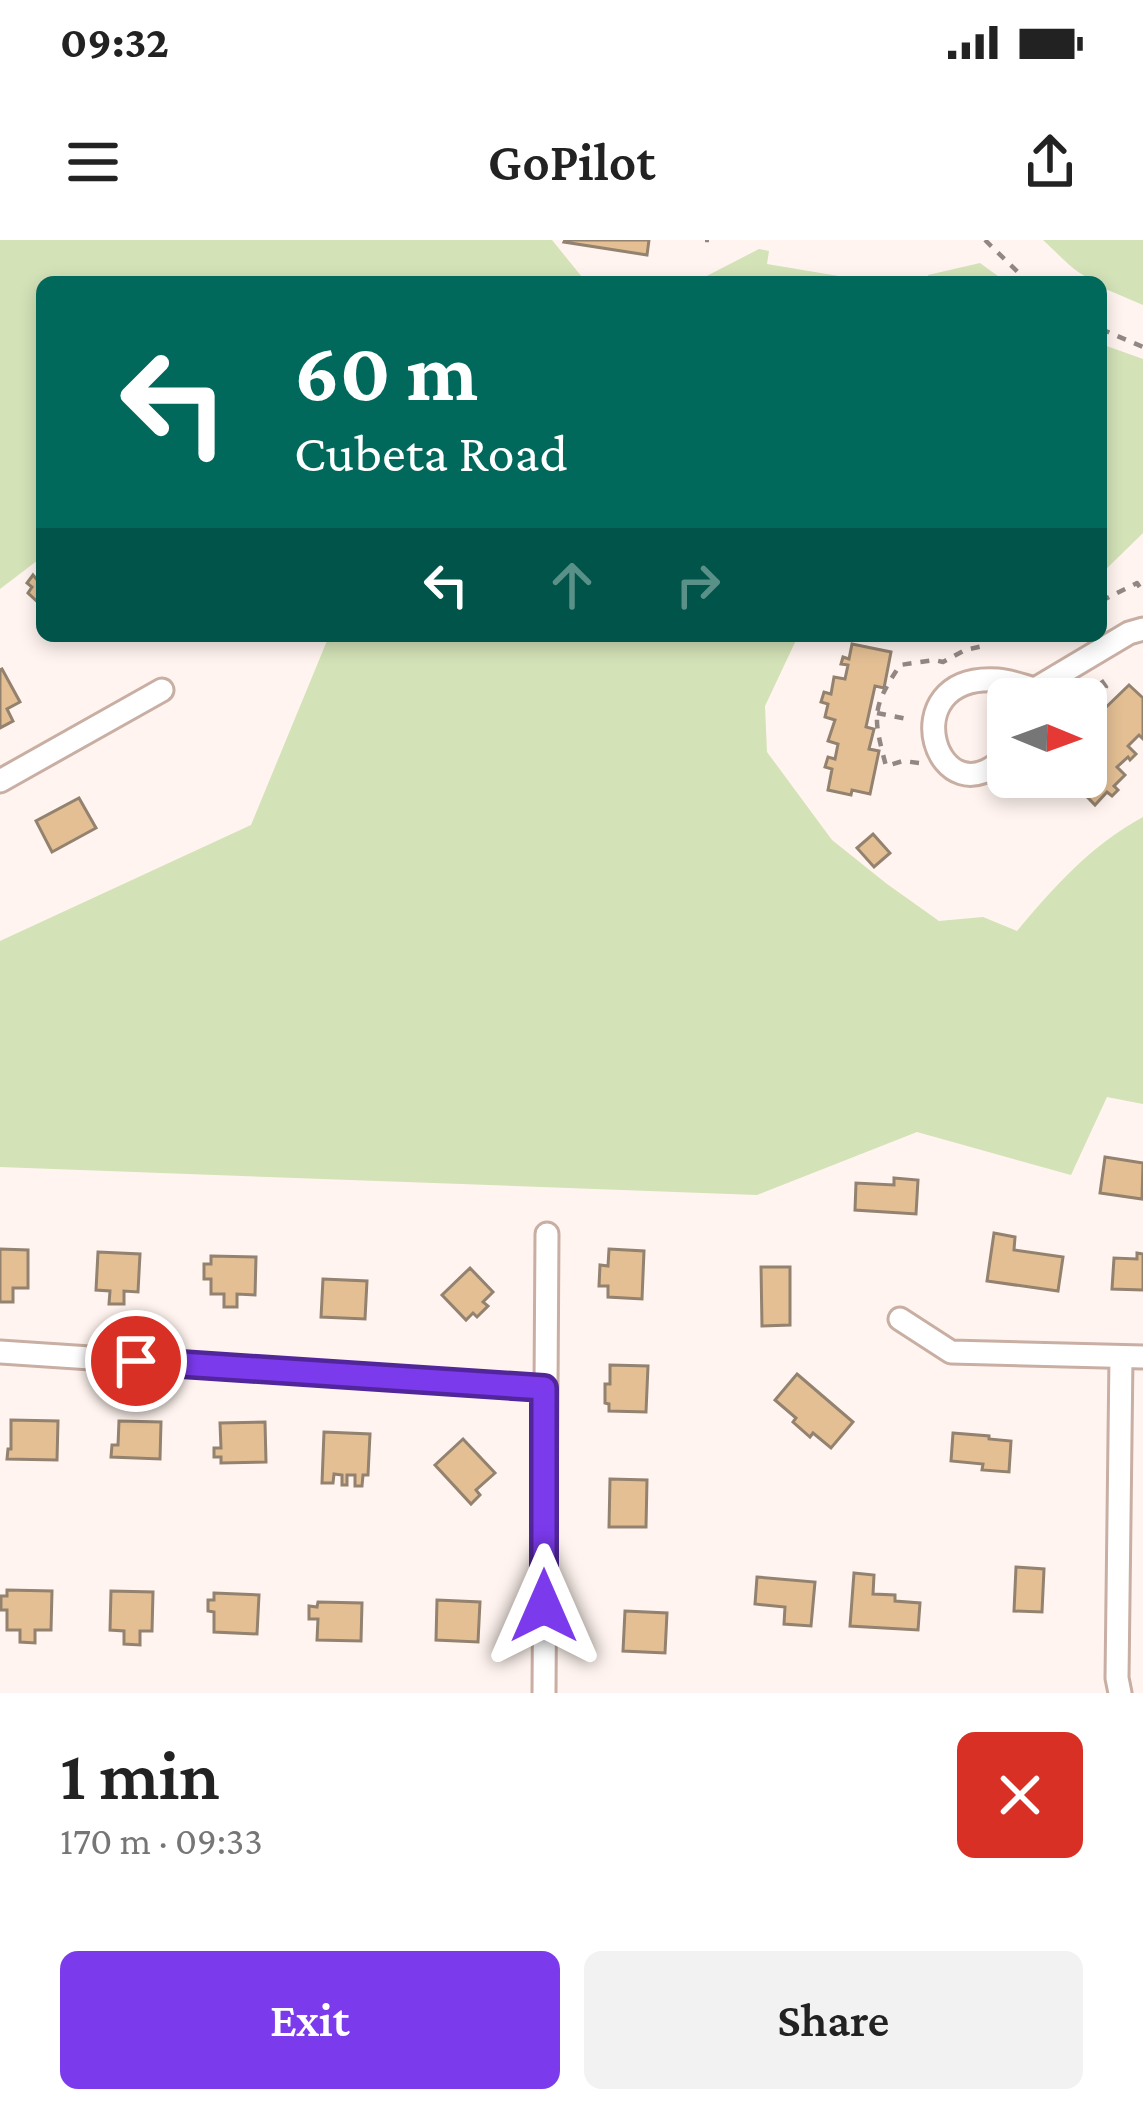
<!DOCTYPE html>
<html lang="en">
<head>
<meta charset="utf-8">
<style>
	body { margin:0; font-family:"Crimson Pro",serif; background:#f2f2f2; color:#222; height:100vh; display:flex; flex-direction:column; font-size:45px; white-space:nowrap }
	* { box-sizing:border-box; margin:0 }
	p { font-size:39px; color:#767676 }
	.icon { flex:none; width:66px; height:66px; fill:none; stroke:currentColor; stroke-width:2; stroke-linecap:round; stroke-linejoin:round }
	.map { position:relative; height:1453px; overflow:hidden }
	.details { display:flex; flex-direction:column; background:#fff; flex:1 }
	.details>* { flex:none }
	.banner { position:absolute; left:36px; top:36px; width:1071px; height:366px; border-radius:18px; box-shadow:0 6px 18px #0003; background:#00695c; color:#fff; overflow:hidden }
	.needle { width:78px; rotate:91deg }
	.tools { position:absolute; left:987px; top:438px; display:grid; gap:24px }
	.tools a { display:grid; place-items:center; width:120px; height:120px; border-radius:18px; background:#fff; box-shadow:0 6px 18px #0003; font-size:60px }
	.pin { position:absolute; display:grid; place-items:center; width:102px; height:102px; color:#fff; margin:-51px; border:6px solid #fff; border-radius:50%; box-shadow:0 3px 12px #0007 }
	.me { position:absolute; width:132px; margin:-66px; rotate:0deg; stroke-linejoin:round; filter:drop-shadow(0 0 9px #0008) }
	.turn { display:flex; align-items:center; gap:42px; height:252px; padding:0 60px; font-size:54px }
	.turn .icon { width:156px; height:156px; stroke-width:2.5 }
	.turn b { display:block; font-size:84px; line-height:102px }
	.lanes { display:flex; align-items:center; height:114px; padding:0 60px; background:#0003; justify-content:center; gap:60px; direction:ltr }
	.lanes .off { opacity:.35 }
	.round { display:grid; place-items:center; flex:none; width:126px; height:126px; border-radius:18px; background:#f2f2f2 }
	.summary { display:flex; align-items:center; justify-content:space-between; height:204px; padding:0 60px }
	h1 { font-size:72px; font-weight:600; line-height:90px }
	.cta { display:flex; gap:24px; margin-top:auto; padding:24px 60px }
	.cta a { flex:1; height:138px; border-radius:18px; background:#7c3aed; color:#fff; font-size:48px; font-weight:600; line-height:138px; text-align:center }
	.cta a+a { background:#f2f2f2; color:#222 }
	.status { display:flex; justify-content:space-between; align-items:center; height:84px; padding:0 60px; background:#fff; direction:ltr }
	.status svg { height:33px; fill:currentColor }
	header { display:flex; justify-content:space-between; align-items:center; height:156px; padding:0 60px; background:#fff; font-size:54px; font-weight:600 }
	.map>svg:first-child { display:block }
	.green { fill:#d3e2b7 }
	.building { fill:#e4bf94; stroke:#92826f; stroke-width:3 }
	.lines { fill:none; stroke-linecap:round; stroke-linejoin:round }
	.street-casing { stroke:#c8aea3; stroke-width:27 }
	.path { stroke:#928783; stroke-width:4.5; stroke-dasharray:9 9; stroke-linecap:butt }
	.street { stroke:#fff; stroke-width:21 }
	.route-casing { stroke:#51269a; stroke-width:30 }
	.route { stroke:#7c3aed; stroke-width:21 }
</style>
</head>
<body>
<div class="status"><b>09:32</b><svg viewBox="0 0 49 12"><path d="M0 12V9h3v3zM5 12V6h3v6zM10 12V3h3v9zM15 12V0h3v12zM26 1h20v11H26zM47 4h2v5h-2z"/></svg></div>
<header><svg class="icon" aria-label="menu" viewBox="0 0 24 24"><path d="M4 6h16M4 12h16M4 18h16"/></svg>GoPilot<svg class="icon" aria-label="share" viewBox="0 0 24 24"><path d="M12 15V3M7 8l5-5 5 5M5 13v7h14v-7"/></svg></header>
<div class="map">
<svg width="1143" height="1453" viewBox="0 0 1143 1453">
	<rect width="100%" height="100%" fill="#fff4ef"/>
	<g class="green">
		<polygon points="0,0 552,0 586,42 42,42 42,317 0,349"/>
		<path d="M1043,0H1143V65L1101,47V42C1079,39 1060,15 1043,0Z"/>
		<polygon points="759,9 769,11 767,24 874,42 695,42"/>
		<polygon points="980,23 1006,42 927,42 928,35"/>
		<polygon points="1101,104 1143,119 1143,293 1101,334"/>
		<path d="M329,396H798L765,466L767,512L832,600L887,644L939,681L983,677L1017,691C1054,647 1091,605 1143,577V864L1107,857L1071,935L917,892L757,955L0,927V701L251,585Z"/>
	</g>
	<g class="building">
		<polygon points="565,0 649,0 647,15 564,2"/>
		<polygon points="33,335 39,342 42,339 42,366 28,353 32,347 27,343"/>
		<polygon points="852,404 891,412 884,448 875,446 866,487 874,489 869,509 879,511 870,554 852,550 851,555 828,550 832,529 825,527 828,517 835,519 838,504 828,501 835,480 825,477 828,464 821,462 824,452 831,454 834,437 845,439 848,425 841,424 843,417 849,419"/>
		<polygon points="2,429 20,462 7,469 13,481 0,488 0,430"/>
		<polygon points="1129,445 1143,458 1143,499 1139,495 1128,506 1136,514 1130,520 1128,517 1117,527 1125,535 1114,546 1118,550 1112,556 1107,552 1095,565 1068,537 1086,537 1086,513 1095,505 1089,498 1104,483 1097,476"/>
		<polygon points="79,558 96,588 52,612 36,581"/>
		<polygon points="873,594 890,613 874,627 857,608"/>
		<polygon points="1105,917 1143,923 1142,959 1100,953"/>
		<polygon points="894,938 918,940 916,974 855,970 856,943 894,945"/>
		<polygon points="994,993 1015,997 1014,1010 1063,1017 1058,1051 987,1041"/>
		<polygon points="0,1009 28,1010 28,1048 13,1048 13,1062 0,1062"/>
		<polygon points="609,1009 644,1011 642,1059 608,1057 608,1046 599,1046 600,1025 608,1026"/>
		<polygon points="98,1012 140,1014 138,1052 124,1051 124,1064 109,1064 110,1051 96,1050"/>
		<polygon points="1137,1013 1143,1014 1143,1050 1112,1049 1114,1018 1137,1019"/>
		<polygon points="211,1016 256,1017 255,1055 237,1054 237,1067 224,1067 224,1054 211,1054 211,1039 204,1039 204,1024 211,1024"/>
		<polygon points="761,1027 790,1027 790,1085 762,1086"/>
		<polygon points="470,1028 493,1052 483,1062 488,1066 477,1077 473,1073 466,1080 442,1055"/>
		<polygon points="323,1039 367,1041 365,1079 321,1077"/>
		<polygon points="610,1125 648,1126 646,1172 609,1171 609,1164 605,1163 605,1144 610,1144"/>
		<polygon points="797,1134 853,1182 831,1208 813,1193 810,1197 793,1182 796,1178 775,1160"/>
		<polygon points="11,1180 58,1181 57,1220 7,1219 8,1209 11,1209"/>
		<polygon points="119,1181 161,1182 160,1219 111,1217 112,1205 118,1205"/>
		<polygon points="265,1182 266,1222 221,1223 221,1217 214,1217 214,1208 221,1208 220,1183"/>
		<polygon points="324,1192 370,1194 368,1235 363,1235 362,1246 355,1246 355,1235 347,1235 347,1245 342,1245 342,1235 334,1234 333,1243 322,1243"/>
		<polygon points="953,1193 989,1196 989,1199 1011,1201 1009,1232 982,1230 983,1224 951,1221"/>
		<polygon points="463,1199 495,1233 476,1250 480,1255 471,1264 435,1225"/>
		<polygon points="610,1239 647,1240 646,1287 609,1287"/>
		<polygon points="1016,1327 1044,1329 1042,1372 1014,1371"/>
		<polygon points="854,1333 874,1335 873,1354 895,1355 895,1361 920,1363 918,1390 850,1386"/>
		<polygon points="757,1337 815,1342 811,1386 784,1384 785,1367 755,1364"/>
		<polygon points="7,1350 52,1351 51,1390 35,1390 35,1403 20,1402 20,1390 7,1390 7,1370 1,1370 1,1356 7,1356"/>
		<polygon points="111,1351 153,1352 152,1391 140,1391 140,1405 124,1404 124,1391 110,1390"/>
		<polygon points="214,1353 259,1355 257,1394 214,1392 214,1372 208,1371 208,1360 214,1360"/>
		<polygon points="437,1360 480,1362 478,1402 436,1400"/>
		<polygon points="318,1362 362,1363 361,1401 317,1400 318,1379 309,1379 309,1366 317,1367"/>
		<polygon points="625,1371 667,1373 665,1413 623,1411"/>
	</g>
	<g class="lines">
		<g class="street-casing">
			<g id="street">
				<polyline points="1032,459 1035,449 1129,393 1143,389"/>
				<path d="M1008,514C938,589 888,432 998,440C1010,441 1023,446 1035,449"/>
				<polyline points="0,541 162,450"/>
				<polyline points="900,1079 951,1112 1143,1117"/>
				<polyline points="0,1112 544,1148"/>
				<polyline points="544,1453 547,994"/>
				<polyline points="1120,1453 1117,1438 1121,1117"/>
			</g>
		</g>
		<g class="path">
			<polyline points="705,0 709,0"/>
			<polyline points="985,0 1028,42"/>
			<polyline points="1101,89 1143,107"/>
			<polyline points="1101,361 1137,343 1143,352"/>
			<polyline points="877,473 907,479"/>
			<polyline points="1086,498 1106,447 1099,437"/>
			<path d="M919,523L903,521L886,526C873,476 871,469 900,425L934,420L943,422L965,410L988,405"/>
		</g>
		<use href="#street" class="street"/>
	</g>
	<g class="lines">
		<g class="route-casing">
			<polyline id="route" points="136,1121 544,1148 544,1366"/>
		</g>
		<use href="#route" class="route"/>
	</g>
</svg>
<div class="tools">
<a><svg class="needle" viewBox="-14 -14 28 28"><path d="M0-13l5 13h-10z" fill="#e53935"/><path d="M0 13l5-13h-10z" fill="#767676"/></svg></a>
</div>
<div class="pin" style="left:136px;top:1121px;background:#d93025"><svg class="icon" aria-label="arrive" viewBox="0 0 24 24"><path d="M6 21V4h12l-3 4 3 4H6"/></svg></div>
<svg class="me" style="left:544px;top:1366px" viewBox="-20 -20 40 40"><path d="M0-17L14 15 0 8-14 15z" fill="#7c3aed" stroke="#fff" stroke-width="4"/></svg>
<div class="banner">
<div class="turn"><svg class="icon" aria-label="left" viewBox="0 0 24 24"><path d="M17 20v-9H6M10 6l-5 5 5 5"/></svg><div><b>60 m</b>Cubeta Road</div></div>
<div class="lanes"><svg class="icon" aria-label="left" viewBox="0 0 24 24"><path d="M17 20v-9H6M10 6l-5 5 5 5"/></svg><svg class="icon off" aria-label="ahead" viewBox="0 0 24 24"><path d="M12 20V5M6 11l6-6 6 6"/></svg><svg class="icon off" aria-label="right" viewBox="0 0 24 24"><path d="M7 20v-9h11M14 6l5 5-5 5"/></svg></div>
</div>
</div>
<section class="details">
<div class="summary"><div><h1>1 min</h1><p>170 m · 09:33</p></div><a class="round" style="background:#d93025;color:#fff"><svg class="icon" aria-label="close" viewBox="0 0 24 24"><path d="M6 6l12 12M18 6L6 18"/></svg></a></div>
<div class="cta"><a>Exit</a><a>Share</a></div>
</section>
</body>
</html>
